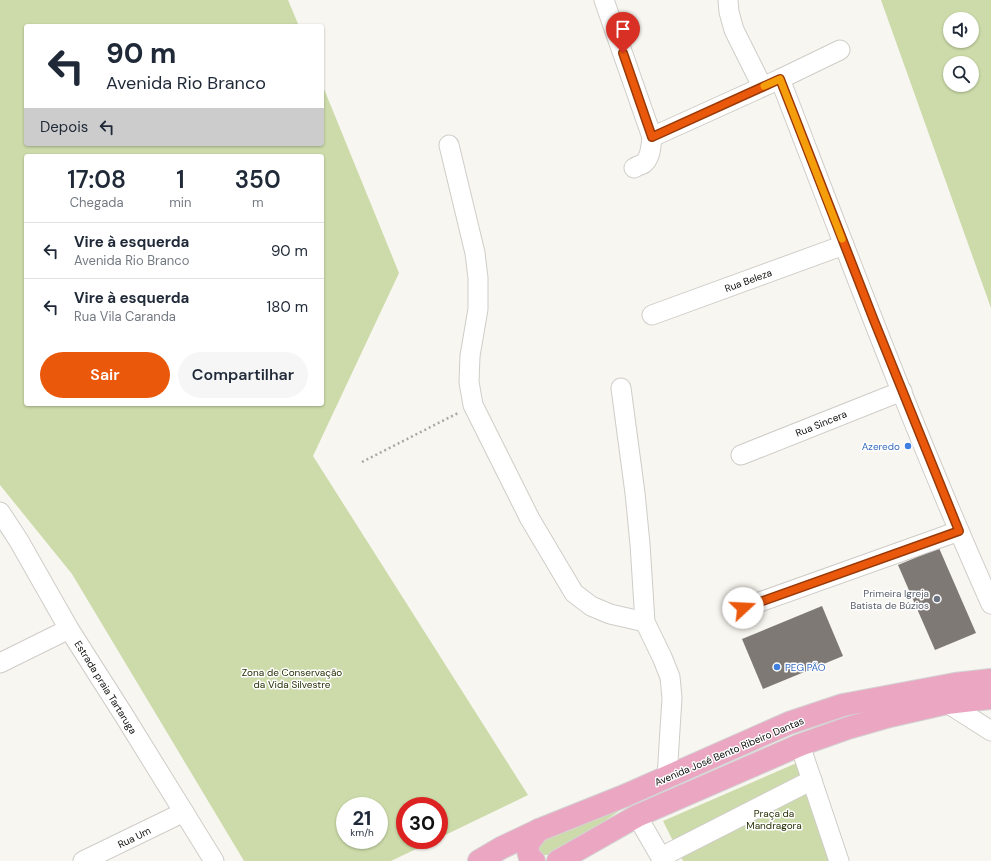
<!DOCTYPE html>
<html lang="pt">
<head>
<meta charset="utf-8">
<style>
	body { margin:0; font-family:"DM Sans",sans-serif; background:#f6f6f7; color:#1f2937; height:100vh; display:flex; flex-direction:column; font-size:15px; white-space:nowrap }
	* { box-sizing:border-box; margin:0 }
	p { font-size:13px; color:#747a83 }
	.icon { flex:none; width:22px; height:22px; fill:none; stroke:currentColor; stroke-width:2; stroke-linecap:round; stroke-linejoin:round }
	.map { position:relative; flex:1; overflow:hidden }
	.panel { position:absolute; left:24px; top:154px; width:300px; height:252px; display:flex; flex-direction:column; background:#fff; border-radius:4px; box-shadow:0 1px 3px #0004 }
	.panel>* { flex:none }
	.banner { position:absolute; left:24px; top:24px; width:300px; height:122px; border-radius:4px; box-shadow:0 1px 3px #0004; background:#fff; color:#1f2937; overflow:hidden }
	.controls { position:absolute; left:943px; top:12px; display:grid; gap:8px }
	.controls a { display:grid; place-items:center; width:36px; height:36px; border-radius:50%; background:#fff; box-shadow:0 1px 3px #0004; font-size:20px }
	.speed { position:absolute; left:336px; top:797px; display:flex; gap:8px; font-size:20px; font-weight:700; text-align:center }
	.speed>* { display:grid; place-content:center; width:52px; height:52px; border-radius:50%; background:#fff; box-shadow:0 1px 3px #0004; line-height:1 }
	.speed small { font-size:10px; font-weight:400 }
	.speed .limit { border:6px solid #d22; background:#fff; color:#111 }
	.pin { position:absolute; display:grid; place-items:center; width:34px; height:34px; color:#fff; margin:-41px -17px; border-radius:50% 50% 50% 0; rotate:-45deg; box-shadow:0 0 4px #0007 }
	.pin .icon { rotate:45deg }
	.me { position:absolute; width:44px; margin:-22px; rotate:70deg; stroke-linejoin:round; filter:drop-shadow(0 0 3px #0008) }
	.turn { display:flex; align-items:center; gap:14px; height:84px; padding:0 16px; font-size:18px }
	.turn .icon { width:52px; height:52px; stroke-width:2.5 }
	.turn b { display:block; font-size:28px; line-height:34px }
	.then { display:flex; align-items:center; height:38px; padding:0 16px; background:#0003; gap:8px; font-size:15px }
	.eta { display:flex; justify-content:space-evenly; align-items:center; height:68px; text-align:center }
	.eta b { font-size:24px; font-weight:600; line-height:28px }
	.button { display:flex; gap:8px; margin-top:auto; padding:8px 16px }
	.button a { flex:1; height:46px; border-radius:24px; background:#ea580c; color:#fff; font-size:16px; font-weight:600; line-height:46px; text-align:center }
	.button a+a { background:#f6f6f7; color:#1f2937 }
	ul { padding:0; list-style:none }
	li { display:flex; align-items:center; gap:12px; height:56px; padding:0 16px; border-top:1px solid #e0e1e3 }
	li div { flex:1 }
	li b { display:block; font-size:15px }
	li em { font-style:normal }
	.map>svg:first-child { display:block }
	.green { fill:#ccdba9; fill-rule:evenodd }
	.building { fill:#7f7976 }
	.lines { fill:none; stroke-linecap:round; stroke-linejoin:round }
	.minor-casing { stroke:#cfcdc8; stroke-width:21 }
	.major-casing { stroke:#d3d3d3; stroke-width:24 }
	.path { stroke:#a9a8a3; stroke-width:2.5; stroke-dasharray:2 3; stroke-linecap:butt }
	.minor { stroke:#fff; stroke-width:19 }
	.major { stroke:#eba6c2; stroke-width:22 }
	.route-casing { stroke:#983908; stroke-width:10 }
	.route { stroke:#ea580c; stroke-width:7 }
	.slow { stroke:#f59e0b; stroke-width:7 }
	.shop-dot { fill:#3f7fe0; stroke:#fff; stroke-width:1.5 }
	.worship-dot { fill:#6b7280; stroke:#fff; stroke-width:1.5 }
	.labels { text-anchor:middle; stroke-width:3; stroke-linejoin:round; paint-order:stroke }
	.street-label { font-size:10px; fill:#0d0d0b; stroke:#fff }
	.shop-label { font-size:10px; fill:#366cbe; stroke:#fff; text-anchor:end }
	.worship-label { font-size:10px; fill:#5b616d; stroke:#fff; text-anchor:end }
	.park-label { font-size:10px; fill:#273005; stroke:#fff }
</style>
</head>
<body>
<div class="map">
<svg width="991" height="861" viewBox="0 0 991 861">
	<rect width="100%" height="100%" fill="#f8f6f0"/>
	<g class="green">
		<path d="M0,0H288L299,26H26V144H322V84L399,273L313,456L528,795L439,838V806H405V840H435L391,861H244L72,574L0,485ZM26,156H322V404H26ZM345,806H379V840H345Z"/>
		<path d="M881,0H991V308ZM950,19H972V41H950ZM950,63H972V85H950Z"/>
		<polygon points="799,762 835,861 683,861 663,821"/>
		<polygon points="622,809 555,855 540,855 537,848 544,836"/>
	</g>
	<g class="building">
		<polygon points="939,548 976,633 935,650 898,565"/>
		<polygon points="822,606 843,656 763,689 742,639"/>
	</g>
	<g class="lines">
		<g class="minor-casing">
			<g id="minor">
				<polyline points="604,0 652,137"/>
				<polyline points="728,0 729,12 734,30 762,86"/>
				<path d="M780,79C848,255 914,432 991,604"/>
				<polyline points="449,145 475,253 478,278 478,309 470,356 469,382 473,405 530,519 574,593 591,606 610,614 645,622"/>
				<path d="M634,168C637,166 640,165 643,164C651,158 651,146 652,137L780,79L840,50"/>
				<polyline points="652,315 844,245"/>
				<polyline points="621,388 635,493 640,544 645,622 662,657 670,677 672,698 667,777"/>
				<polyline points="741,455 902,391"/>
				<polyline points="0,512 19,541 69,629 125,717 214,861"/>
				<polyline points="743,608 959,531"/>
				<polyline points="0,663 69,629"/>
				<polyline points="947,703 991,731"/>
				<polyline points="800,745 839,861"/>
				<polyline points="637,816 663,861"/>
				<polyline points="661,857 812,780"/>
				<polyline points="83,861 184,812"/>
			</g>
		</g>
		<g class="major-casing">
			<g id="major">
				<polyline points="479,861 501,848 539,830 624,796 789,723 843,705 955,684 991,680"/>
				<path d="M534,861L530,858C525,843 529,842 539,830"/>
				<polyline points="558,861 637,816 800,745 848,728 890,716 947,703 991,698"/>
			</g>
		</g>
		<polyline class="path" points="362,462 458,413"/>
		<use href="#minor" class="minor"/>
		<use href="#major" class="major"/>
	</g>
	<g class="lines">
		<g class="route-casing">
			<polyline id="route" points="623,53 652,137 780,79 873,318 959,531 743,608"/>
		</g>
		<use href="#route" class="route"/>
		<polyline class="slow" points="764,86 780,79 842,239"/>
	</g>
	<g class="shop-dot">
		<circle cx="908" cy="446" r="4"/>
		<circle cx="777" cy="667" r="4"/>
	</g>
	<circle class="worship-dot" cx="937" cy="599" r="4"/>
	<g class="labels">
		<g class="street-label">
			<text transform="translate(748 280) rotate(-20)" y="4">Rua Beleza</text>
			<text transform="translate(821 423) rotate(-22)" y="4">Rua Sincera</text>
			<text transform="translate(106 687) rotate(58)" y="4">Estrada praia Tartaruga</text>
			<text transform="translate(729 751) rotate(-23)" y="4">Avenida José Bento Ribeiro Dantas</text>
			<text transform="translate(134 837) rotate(-26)" y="4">Rua Um</text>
		</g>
		<g class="shop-label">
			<text x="900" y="450">Azeredo</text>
			<text x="785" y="671" text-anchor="start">PEG PÃO</text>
		</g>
		<g class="worship-label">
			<text x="929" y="597">Primeira Igreja<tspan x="929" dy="12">Batista de Búzios</tspan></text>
		</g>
		<g class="park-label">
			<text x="292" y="676">Zona de Conservação<tspan x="292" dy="12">da Vida Silvestre</tspan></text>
			<text x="774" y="817">Praça da<tspan x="774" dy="12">Mandragora</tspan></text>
		</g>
	</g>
</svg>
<div class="controls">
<a><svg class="icon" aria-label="sound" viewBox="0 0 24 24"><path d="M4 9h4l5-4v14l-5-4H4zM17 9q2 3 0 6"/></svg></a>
<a><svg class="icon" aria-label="search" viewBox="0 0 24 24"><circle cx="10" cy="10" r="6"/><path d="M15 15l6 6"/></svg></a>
</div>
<div class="speed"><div>21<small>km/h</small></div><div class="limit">30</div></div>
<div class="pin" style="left:623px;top:53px;background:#d93025"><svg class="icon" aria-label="arrive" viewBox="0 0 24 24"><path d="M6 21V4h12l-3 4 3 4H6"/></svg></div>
<svg class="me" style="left:743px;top:608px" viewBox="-20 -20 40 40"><circle r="19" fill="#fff"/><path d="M0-13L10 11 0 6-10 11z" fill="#ea580c"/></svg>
<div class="banner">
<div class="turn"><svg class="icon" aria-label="left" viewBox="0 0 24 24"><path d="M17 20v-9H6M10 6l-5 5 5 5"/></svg><div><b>90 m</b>Avenida Rio Branco</div></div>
<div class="then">Depois<svg class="icon" aria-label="left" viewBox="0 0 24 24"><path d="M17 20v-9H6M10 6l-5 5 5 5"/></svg></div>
</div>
<section class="panel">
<div class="eta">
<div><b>17:08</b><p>Chegada</p></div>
<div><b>1</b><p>min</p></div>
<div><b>350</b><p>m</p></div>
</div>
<ul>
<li><svg class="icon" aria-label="left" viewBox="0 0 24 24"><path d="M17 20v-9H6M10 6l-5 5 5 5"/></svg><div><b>Vire à esquerda</b><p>Avenida Rio Branco</p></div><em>90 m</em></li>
<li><svg class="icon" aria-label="left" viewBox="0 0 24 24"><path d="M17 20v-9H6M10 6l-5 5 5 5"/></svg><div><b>Vire à esquerda</b><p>Rua Vila Caranda</p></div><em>180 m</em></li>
</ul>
<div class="button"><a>Sair</a><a>Compartilhar</a></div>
</section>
</div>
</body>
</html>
